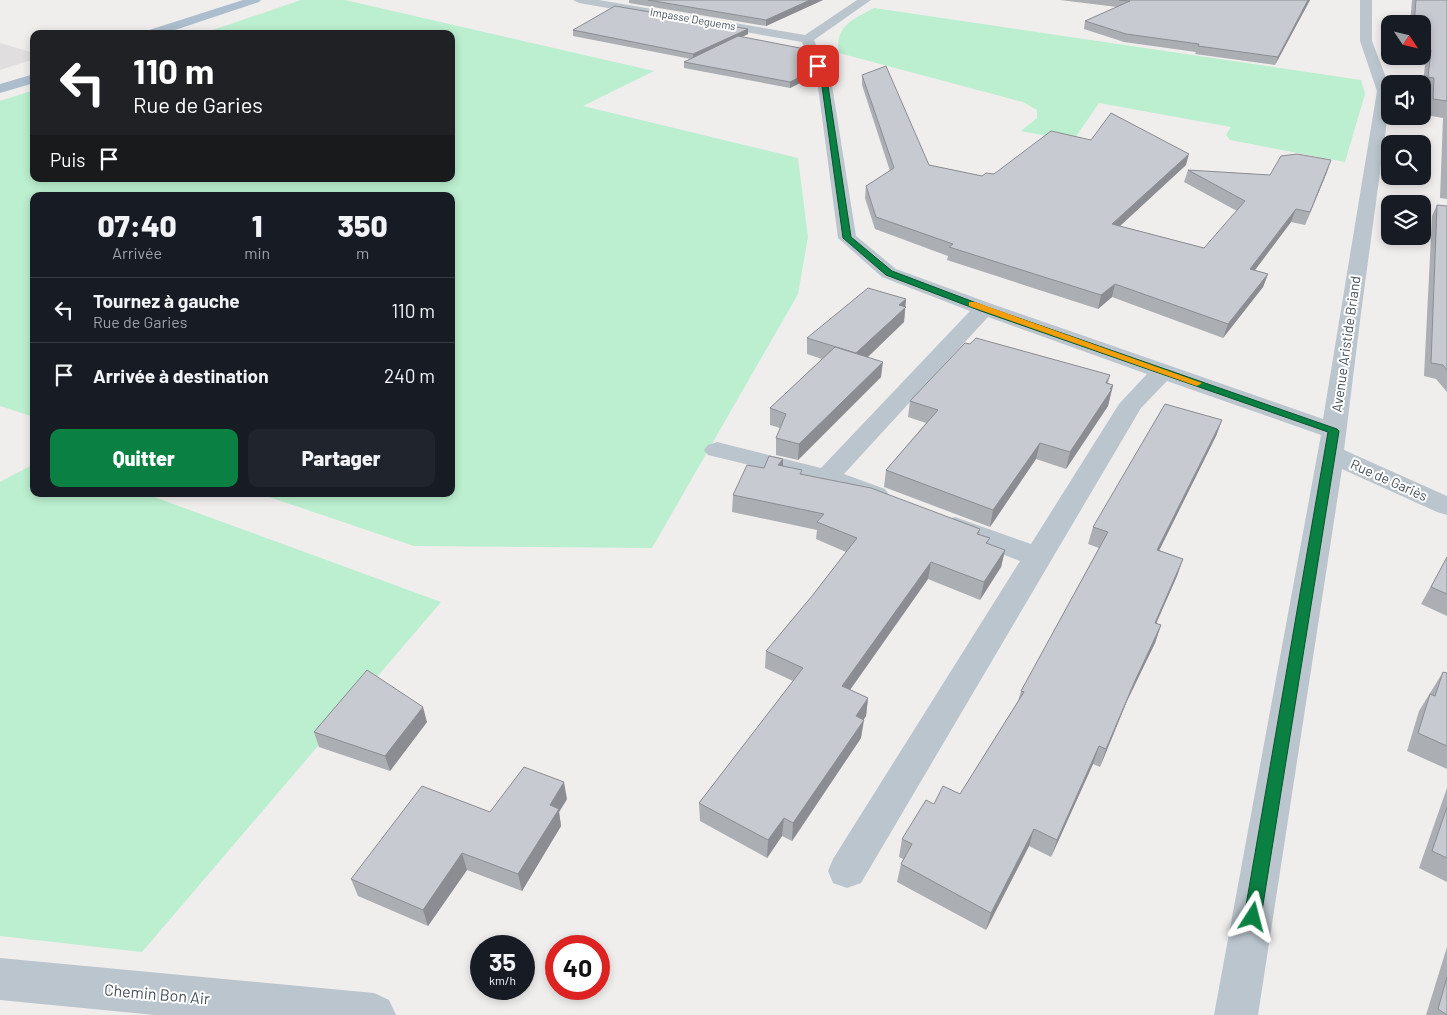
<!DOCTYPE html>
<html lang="fr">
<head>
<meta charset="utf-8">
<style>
	body { margin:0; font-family:Barlow,sans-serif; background:#20242c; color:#f1f3f6; height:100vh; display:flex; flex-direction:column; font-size:19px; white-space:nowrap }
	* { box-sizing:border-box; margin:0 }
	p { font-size:16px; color:#9ea1a6 }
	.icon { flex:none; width:28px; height:28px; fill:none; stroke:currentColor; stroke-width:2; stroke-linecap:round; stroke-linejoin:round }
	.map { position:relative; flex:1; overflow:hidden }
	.details { position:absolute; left:30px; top:192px; width:425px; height:305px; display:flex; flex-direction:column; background:#171b24; border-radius:10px; box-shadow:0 2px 8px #0003 }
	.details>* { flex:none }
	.top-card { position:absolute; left:30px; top:30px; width:425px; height:152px; border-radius:10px; box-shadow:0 2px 8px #0003; background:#202124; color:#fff; overflow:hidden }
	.needle { width:32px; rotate:125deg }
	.controls { position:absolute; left:1381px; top:15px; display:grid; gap:10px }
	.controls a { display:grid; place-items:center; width:50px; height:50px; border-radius:10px; background:#171b24; box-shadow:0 2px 8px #0003; font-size:25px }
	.speed { position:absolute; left:470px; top:935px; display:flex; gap:10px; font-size:25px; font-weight:700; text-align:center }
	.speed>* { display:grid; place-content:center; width:65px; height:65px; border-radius:50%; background:#171b24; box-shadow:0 2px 8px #0003; line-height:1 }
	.speed small { font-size:12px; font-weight:400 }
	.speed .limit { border:8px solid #d22; background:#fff; color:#111 }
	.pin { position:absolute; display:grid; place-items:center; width:42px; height:42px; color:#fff; margin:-21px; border-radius:10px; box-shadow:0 2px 8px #0006 }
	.me { position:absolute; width:55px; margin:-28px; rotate:9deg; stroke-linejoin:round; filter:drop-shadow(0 0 4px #0008) }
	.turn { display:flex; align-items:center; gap:18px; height:105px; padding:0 20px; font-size:22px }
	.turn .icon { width:65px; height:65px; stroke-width:2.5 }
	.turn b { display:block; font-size:35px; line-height:42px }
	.then { display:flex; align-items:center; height:48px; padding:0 20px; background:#0003; gap:10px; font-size:19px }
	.eta { display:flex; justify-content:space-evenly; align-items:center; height:85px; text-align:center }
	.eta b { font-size:30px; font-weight:800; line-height:35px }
	.cta { display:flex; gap:10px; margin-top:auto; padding:10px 20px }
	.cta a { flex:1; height:58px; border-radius:10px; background:#0b8043; color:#fff; font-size:20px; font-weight:800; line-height:58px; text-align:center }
	.cta a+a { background:#20242c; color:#f1f3f6 }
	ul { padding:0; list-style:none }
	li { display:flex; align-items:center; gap:15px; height:65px; padding:0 20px; border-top:1px solid #363941 }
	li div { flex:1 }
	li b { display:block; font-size:19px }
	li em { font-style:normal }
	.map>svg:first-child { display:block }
	.education { fill:#e1dedf }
	.green { fill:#bbefcf }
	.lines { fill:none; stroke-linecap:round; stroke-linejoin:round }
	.minor { fill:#bbc5cd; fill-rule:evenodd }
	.major { fill:#acbdcd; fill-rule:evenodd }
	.wall { fill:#abaeb3 }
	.shaded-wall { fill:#8b8d92 }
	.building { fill:#c7cad0; stroke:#8b8d92 }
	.route { fill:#0b8043; stroke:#07532c }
	.slow { fill:#f59e0b }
	.labels { text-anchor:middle; stroke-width:4; stroke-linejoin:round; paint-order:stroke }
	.far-street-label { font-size:11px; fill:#45515b; stroke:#fff }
	.street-label { font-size:14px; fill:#45515b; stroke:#fff }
	.near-street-label { font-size:16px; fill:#45515b; stroke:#fff }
</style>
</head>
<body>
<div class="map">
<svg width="1447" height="1015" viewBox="0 0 1447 1015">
	<rect width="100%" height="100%" fill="#f0eded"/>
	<polygon class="education" points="0,43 34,53 34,59 0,70"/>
	<g class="green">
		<polygon points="301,0 345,0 654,71 583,106 798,158 808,237 798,294 652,548 414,546 260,494 451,494 451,196 34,196 34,417 0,406 0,101 34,90 34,179 451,179 451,34 201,34"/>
		<path d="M874,8L1361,80L1365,94L1345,162L1230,140L1226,135L1231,127L1099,103L1073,141L1021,131L1037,118V110L1023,102L839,53C834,26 854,19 874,8Z"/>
		<polygon points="34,464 34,494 146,494 441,602 142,952 0,936 0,482"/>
	</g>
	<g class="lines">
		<g class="minor">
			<path d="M573,0H599L805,35L857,0H871L814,40L831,79L856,236L896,269L992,304L1323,419L1377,91L1360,41V0H1372V41L1390,88V99L1361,313L1344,450L1447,496V515L1437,512L1342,469L1258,1015H1214L1321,435L1167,381L1141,408L861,883L847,888L833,883L828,871L833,859L1020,561L945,532L941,526L945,520L955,517L1031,544L1119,404L1147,374L988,317L844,474L885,489L889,495L885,501C862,507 838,488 816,482C780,472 744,464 708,455L704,450L708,445L717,442L821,468L970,311L882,277L838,238L817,79L802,42L579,3Z"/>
			<polygon points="0,958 374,993 389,1000 396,1015 155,1015 0,1000"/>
		</g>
		<g class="major">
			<polygon points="243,0 261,0 259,2 163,34 144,34 146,31"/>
			<polygon points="34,74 34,83 0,93 0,84"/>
		</g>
	</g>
	<g class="wall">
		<polygon points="629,0 823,0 766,26 629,3"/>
		<polygon points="1060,0 1310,0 1275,65 1195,54 1196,52 1124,42 1084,29 1085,21 1117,7"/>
		<polygon points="1412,0 1447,0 1447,199 1440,198 1443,118 1426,115 1428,94 1422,93 1425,65 1410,63 1411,56 1422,56 1422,24 1410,24"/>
		<polygon points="748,29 748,34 742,37 814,76 790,88 684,68 684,62 691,59 573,36 573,30"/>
		<polygon points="862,75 929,165 982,176 994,174 1186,165 1120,226 1204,248 1237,211 1184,182 1188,170 1270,175 1327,172 1305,225 1291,222 1255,270 1268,274 1263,287 1223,338 1112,297 1098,309 947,260 948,256 875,229 865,198 866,186 890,171 862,85"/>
		<polygon points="1437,205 1447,206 1447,392 1436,379 1424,376 1432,216"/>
		<polygon points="906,299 904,322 868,357 881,377 798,460 776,455 776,438 780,428 770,425 770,408 822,359 807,354 807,338"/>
		<polygon points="1110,375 1108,383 1113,385 1108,406 1066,469 1036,459 990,527 884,487 886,470 926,423 908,417 910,401"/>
		<polygon points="1222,420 1216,436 1159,550 1183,559 1177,576 1156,623 1161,625 1155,643 1127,701 1100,767 1093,764 1051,857 1029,846 986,930 897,882 901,864 903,859 899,857 902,839 934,804 960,794 1018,701 1021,691 1099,548 1088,544 1093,527"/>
		<polygon points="783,459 783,466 802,474 980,529 979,534 989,544 1005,550 1001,567 980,600 928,579 850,690 868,698 866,716 863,720 861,738 792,841 782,836 767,858 700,821 699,803 793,681 765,668 766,651 812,596 846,552 816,539 817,530 732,512 733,495 764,468"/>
		<polygon points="1447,557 1447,616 1421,604"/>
		<polygon points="1443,672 1447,673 1447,769 1407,751 1419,711"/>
		<polygon points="427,722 390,771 319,747 314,732"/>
		<polygon points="1447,788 1447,882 1419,868"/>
		<polygon points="567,799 559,812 561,826 522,891 467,870 428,926 358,896 351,879"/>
		<polygon points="1447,947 1447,1015 1426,1015"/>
	</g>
	<g class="shaded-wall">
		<polygon points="810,0 823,0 766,26 766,20"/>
		<polygon points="1308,0 1310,0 1275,65 1278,57"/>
		<polygon points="748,29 748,34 693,59 693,54"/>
		<polygon points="814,70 814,76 790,88 790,82"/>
		<polygon points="1189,154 1186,165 1109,236 1112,224"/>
		<polygon points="1331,160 1327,172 1305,225 1310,212"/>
		<polygon points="1296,209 1291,222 1246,282 1250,269"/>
		<polygon points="1268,274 1263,287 1223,338 1228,324"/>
		<polygon points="1115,284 1112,297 1098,309 1101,295"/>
		<polygon points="906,299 904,322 855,369 856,353 899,305"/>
		<polygon points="883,362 881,377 798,460 799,444"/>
		<polygon points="1113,385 1108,406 1066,469 1070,452"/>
		<polygon points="1222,420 1216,436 1151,567 1157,550"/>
		<polygon points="1040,443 1036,459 990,527 993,510"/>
		<polygon points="783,459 783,476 778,465"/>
		<polygon points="1005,550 1001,567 980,600 984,582"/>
		<polygon points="1183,559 1177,576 1149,640 1155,623"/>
		<polygon points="931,562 928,579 840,704 842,686"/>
		<polygon points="1161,625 1155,643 1127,701 1100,767 1106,749 1134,683"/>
		<polygon points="868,698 866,716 854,734 856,716"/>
		<polygon points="423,707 427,722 390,771 385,756"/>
		<polygon points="864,720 861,738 792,841 793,823"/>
		<polygon points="1099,746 1093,764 1051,857 1057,840"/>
		<polygon points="564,782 567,799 559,812 561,826 522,891 518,874 550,805"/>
		<polygon points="784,818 782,836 767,858 768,840"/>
		<polygon points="1034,829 1029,846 986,930 991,913"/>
		<polygon points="462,853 467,870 428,926 423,910"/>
	</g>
	<g class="building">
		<polygon points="648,0 810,0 766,20"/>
		<polygon points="1119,0 1308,0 1278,57 1198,46 1199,44 1126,34 1085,21 1130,1"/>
		<polygon points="1416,0 1447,0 1447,101 1433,99 1434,78 1428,77 1431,50 1422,48 1422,24 1414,24"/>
		<polygon points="615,6 748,29 693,54 573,30"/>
		<polygon points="738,36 805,49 814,70 790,82 684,62"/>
		<polygon points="886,66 929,165 982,176 986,173 994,174 1051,131 1091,140 1111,113 1189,154 1112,224 1204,248 1245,201 1188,170 1270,175 1281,156 1297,154 1331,160 1310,212 1296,209 1250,269 1268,274 1228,324 1115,284 1101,295 949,247 953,244 876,217 866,186 894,168 862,75"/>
		<polygon points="1437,205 1447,206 1447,370 1443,365 1431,363"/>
		<polygon points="868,288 906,299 899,305 906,307 856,353 807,338"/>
		<polygon points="976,338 1110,375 1106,383 1113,385 1110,389 1112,389 1070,452 1040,443 993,510 886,470 938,410 910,401 965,343 970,344"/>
		<polygon points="835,347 883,362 799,444 776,438 786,414 770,408"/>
		<polygon points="1165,404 1222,420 1157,550 1183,559 1155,623 1161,625 1134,683 1106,749 1099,746 1057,840 1034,829 991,913 901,864 912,844 902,839 926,800 934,804 943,786 960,794 1024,692 1021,691 1108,532 1093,527"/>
		<polygon points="769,456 783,459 778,465 802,470 800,474 871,488 980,529 977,534 990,538 986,543 1005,550 984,582 931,562 842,686 868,698 856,716 864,720 793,823 784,818 768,840 699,803 803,668 766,651 812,596 857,538 817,522 824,514 733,495 747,465 764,468"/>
		<polygon points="1447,557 1447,594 1431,587"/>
		<polygon points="367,670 423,707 385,756 314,732"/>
		<polygon points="1443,672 1447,673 1447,746 1418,733 1430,694 1435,696"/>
		<polygon points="524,767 564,782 550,805 559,809 518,874 462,853 423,910 351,879 422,786 490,812"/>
		<polygon points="1447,807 1447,858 1432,851"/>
		<polygon points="1447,977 1447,1015 1438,1009"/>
	</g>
	<polygon class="route" points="816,64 820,64 827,79 851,237 892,271 987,307 1337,429 1339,431 1261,917 1259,922 1253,925 1247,922 1244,917 1328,432 981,311 886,275 843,238 821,79"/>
	<polygon class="slow" points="969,302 975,302 1202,383 1197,386 1194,385 969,306"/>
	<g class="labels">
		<g class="far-street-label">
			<text transform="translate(693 19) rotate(10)" y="4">Impasse Deguems</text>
		</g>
		<g class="street-label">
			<text transform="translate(1346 344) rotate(-82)" y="5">Avenue Aristide Briand</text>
			<text transform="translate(1389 480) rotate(24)" y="5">Rue de Gariès</text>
		</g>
		<g class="near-street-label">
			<text transform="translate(157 994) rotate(5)" y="6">Chemin Bon Air</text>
		</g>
	</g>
</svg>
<div class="controls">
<a><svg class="needle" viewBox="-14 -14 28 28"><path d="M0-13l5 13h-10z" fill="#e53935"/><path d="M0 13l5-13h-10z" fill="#9ea1a6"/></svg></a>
<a><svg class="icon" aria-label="sound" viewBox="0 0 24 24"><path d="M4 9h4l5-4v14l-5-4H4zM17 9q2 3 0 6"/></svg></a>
<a><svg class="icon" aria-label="search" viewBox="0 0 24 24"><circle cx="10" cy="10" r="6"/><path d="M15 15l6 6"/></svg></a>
<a><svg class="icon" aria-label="layers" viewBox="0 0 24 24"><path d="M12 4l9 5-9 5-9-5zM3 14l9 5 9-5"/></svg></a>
</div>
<div class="speed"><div>35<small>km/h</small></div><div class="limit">40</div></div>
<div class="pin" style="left:818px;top:66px;background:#d93025"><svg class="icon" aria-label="arrive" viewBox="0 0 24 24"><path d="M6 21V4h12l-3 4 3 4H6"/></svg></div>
<svg class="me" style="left:1253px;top:917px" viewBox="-20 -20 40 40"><path d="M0-17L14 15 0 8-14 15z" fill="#0b8043" stroke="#fff" stroke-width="4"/></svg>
<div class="top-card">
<div class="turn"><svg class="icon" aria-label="left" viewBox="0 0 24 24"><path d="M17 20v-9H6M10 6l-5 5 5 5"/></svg><div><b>110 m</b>Rue de Garies</div></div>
<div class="then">Puis<svg class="icon" aria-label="arrive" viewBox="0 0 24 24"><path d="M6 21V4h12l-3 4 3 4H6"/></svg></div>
</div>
<section class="details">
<div class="eta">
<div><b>07:40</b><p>Arrivée</p></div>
<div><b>1</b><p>min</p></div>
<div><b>350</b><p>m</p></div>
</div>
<ul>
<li><svg class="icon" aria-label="left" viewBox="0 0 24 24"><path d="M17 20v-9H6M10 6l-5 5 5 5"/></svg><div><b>Tournez à gauche</b><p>Rue de Garies</p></div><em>110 m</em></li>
<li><svg class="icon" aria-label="arrive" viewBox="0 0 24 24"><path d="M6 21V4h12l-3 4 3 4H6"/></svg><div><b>Arrivée à destination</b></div><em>240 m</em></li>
</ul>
<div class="cta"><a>Quitter</a><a>Partager</a></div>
</section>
</div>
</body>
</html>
